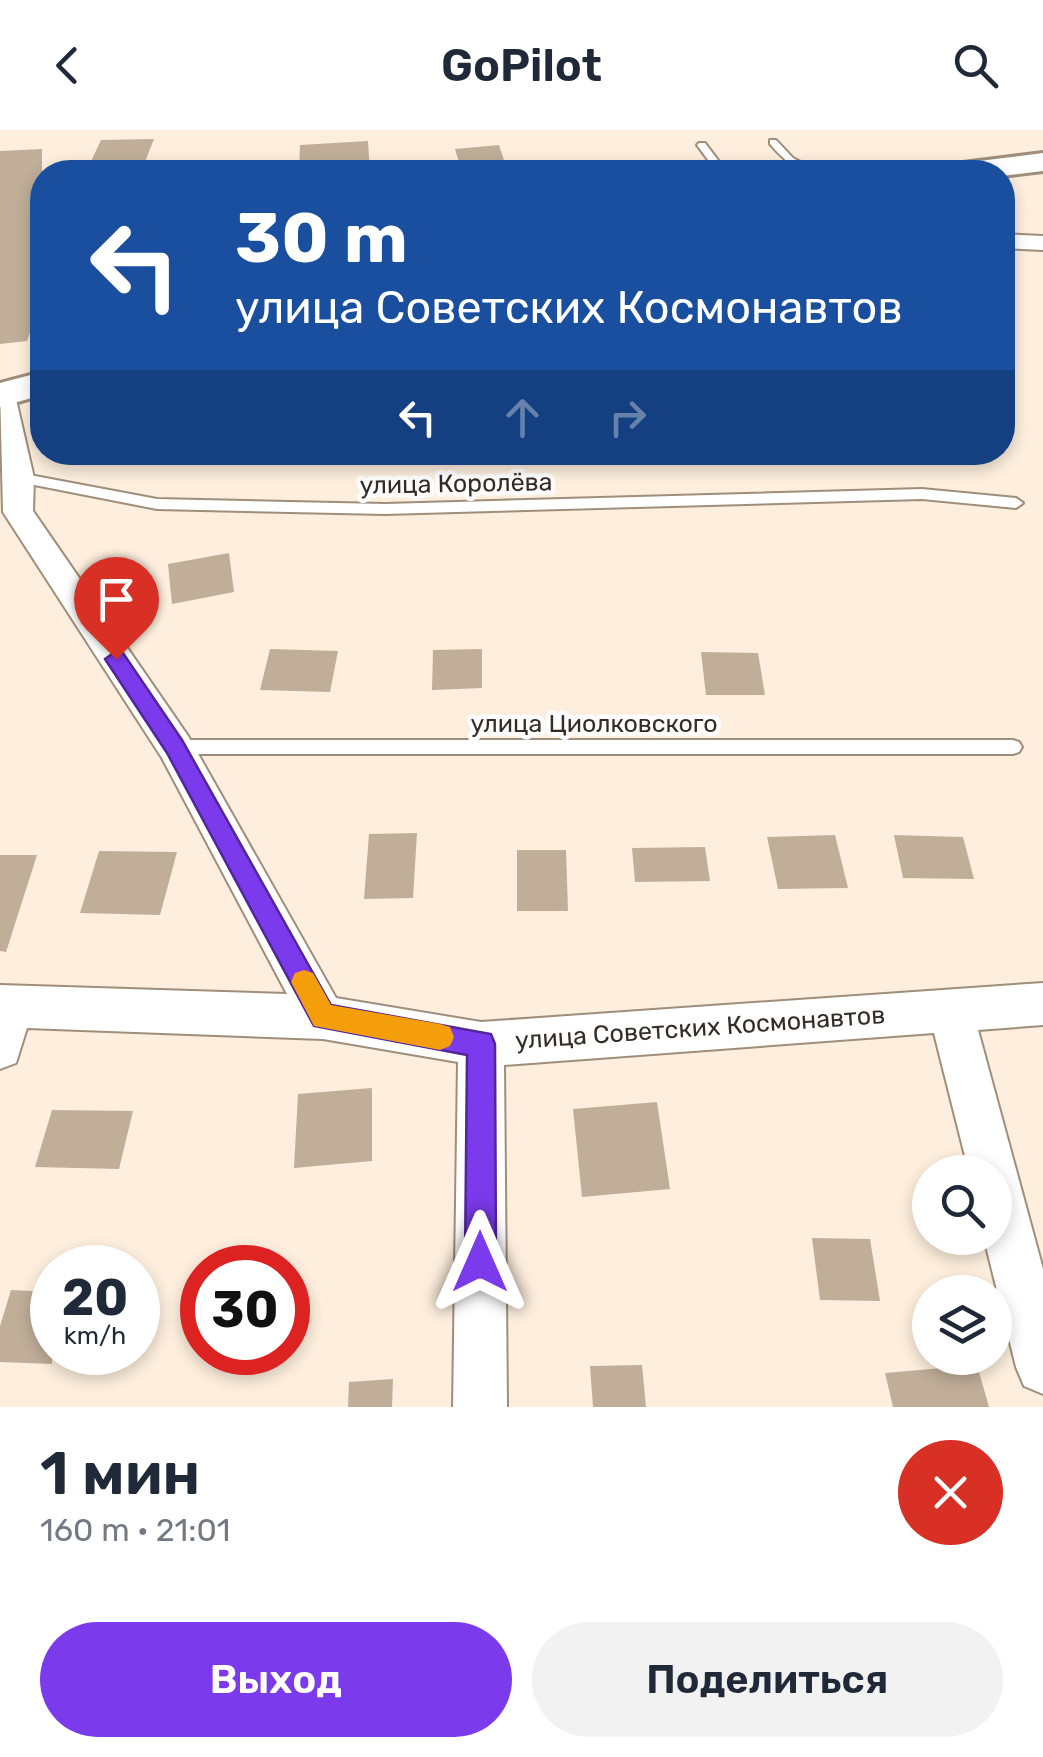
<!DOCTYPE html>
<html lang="ru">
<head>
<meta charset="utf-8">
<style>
	body { margin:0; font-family:Rubik,sans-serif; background:#f2f2f3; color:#1f2937; height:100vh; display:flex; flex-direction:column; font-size:38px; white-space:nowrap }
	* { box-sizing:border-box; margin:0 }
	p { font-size:32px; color:#747a83 }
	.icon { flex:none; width:55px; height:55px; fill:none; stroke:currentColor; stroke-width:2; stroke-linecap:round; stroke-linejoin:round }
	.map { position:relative; height:1277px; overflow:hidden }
	.details { display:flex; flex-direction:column; background:#fff; flex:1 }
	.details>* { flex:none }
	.hud { position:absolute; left:30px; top:30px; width:985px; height:305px; border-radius:40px; box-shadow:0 5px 15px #0003; background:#1a4fa0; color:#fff; overflow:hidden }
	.tools { position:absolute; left:912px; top:1025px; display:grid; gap:20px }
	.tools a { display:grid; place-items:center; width:100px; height:100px; border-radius:50%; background:#fff; box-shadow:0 5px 15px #0003; font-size:50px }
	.speed { position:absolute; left:30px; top:1115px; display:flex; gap:20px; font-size:50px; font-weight:700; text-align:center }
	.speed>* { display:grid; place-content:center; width:130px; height:130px; border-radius:50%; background:#fff; box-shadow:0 5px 15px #0003; line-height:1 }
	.speed small { font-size:25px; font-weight:400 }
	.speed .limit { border:15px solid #d22; background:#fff; color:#111 }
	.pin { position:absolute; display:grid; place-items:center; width:85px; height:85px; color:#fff; margin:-102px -42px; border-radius:50% 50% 50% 0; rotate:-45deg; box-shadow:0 0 10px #0007 }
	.pin .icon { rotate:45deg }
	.me { position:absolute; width:110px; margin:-55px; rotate:0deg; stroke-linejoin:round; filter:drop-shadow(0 0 8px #0008) }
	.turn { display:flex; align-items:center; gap:35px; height:210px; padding:0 40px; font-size:45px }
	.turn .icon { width:130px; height:130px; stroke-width:2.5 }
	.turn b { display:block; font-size:70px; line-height:85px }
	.lanes { display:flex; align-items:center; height:95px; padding:0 40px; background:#0003; justify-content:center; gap:50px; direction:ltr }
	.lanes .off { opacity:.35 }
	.round { display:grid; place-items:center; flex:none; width:105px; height:105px; border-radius:52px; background:#f2f2f3 }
	.summary { display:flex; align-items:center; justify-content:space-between; height:170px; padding:0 40px }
	h1 { font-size:60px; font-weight:600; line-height:75px }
	.primary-button { display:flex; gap:20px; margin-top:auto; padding:20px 40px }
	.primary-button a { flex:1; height:115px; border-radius:60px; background:#7c3aed; color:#fff; font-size:40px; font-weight:600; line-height:115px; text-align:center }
	.primary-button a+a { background:#f2f2f3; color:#1f2937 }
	header { display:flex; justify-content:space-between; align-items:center; height:130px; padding:0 40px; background:#fff; font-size:45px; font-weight:600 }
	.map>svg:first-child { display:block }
	.building { fill:#c0ae99 }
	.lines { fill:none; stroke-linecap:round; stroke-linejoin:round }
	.lane-casing { stroke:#9f8e7a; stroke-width:4 }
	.street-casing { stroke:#9f8e7a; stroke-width:4 }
	.secondary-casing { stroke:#9f8e7a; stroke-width:6 }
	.lane { fill:#fff; fill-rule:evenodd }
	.street { fill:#fff; fill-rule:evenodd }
	.secondary { fill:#fff; fill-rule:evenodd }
	.route { fill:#7c3aed; stroke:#51269a; stroke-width:2.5 }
	.slow { fill:#f59e0b }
	.labels { text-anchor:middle; stroke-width:9; stroke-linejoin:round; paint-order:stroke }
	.street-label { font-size:25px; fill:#342d25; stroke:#fefefe }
</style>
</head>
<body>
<header><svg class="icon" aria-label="back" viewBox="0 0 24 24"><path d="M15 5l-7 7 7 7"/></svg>GoPilot<svg class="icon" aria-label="search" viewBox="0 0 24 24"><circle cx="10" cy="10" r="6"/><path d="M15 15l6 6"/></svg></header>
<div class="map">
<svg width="1043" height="1277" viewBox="0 0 1043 1277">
	<rect width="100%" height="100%" fill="#fdeedd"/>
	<g class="building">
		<polygon points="154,9 141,42 86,42 101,10"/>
		<polygon points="368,11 370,42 299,42 300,15"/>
		<polygon points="499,15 508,42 462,42 455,19"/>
		<polygon points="42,19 42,169 27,211 0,214 0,21"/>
		<polygon points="229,423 234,462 172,474 168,434"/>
		<polygon points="270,519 338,521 330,562 260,560"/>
		<polygon points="482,519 482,558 432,560 433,520"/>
		<polygon points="701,522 758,523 765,565 706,565"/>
		<polygon points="417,703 413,768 364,769 369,704"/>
		<polygon points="835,705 848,758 778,759 767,707"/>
		<polygon points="894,705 963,707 974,749 903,748"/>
		<polygon points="705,717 710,751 635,752 632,718"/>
		<polygon points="517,720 566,720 568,781 517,781"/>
		<polygon points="99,721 177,722 160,785 80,783"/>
		<polygon points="0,725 37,725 6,822 0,821"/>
		<polygon points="372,958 372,1031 294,1038 298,964"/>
		<polygon points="657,972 670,1059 582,1067 573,979"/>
		<polygon points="52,980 133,981 119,1039 35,1037"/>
		<polygon points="812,1108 870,1109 880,1171 820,1170"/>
		<polygon points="11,1160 52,1162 52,1234 0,1232 0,1196"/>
		<polygon points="642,1235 646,1277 593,1277 590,1236"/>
		<polygon points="977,1235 989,1277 893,1277 885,1243"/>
		<polygon points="393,1249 392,1277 348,1277 349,1252"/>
	</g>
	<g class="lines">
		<g class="lane-casing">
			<g id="lane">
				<path d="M770,10H776L793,28L819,42C797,43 784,30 770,14Z"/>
				<polygon points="699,13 705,13 727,42 717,42 697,15"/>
				<polygon points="19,343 157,369 385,374 922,359 1016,368 1023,373 1016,378 922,369 385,384 157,379 14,351 12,348"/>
				<polygon points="175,610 1013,610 1019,612 1022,617 1019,622 1013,624 175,624 169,622 166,617 169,612"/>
			</g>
		</g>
		<g class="street-casing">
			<g id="street">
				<polygon points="1002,104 1043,106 1043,120 1002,118"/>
				<polygon points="0,257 11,259 15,265 34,348 33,381 188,606 336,868 481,892 1043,853 1043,895 978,900 1043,1139 1043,1264 1024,1256 1016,1237 984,1108 995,1108 995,1042 969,1042 934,903 504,935 507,1277 453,1277 458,932 323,909 27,898 16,933 0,939 0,855 287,864 162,628 3,382"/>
			</g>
		</g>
		<g class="secondary-casing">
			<g id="secondary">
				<polygon points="1043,23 1043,41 1002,46 1002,42 948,42 952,36 963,33"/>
				<polygon points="42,242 42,265 0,277 0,253"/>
			</g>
		</g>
		<use href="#lane" class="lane"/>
		<use href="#street" class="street"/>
		<use href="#secondary" class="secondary"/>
	</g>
	<polygon class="route" points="116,521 123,523 182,610 331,875 491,904 495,914 496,1132 491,1143 480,1147 469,1143 465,1132 467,925 314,896 167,623 105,529"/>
	<polygon class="slow" points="304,840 313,843 331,875 440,894 450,897 454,907 450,916 440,920 314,896 291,852 295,843"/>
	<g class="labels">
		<g class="street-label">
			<text transform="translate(456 353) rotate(-1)" y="9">улица Королёва</text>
			<text x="594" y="602">улица Циолковского</text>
			<text transform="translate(700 897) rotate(-4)" y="9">улица Советских Космонавтов</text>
		</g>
	</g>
</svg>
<div class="tools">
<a><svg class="icon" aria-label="search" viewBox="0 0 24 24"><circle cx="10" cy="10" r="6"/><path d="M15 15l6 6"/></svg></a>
<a><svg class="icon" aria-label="layers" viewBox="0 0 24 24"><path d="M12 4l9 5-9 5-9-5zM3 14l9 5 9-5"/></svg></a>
</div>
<div class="speed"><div>20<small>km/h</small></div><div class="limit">30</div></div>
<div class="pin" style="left:116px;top:529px;background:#d93025"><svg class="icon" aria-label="arrive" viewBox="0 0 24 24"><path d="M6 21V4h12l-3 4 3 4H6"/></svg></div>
<svg class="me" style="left:480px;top:1132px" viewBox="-20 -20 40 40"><path d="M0-17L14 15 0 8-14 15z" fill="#7c3aed" stroke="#fff" stroke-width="4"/></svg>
<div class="hud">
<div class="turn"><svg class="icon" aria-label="left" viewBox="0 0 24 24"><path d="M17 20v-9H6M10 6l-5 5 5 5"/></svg><div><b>30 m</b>улица Советских Космонавтов</div></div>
<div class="lanes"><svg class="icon" aria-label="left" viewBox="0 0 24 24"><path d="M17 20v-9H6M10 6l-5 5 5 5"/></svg><svg class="icon off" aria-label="ahead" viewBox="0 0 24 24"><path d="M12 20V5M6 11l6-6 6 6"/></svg><svg class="icon off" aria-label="right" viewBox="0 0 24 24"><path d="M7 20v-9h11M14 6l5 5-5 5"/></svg></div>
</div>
</div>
<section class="details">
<div class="summary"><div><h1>1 мин</h1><p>160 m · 21:01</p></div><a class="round" style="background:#d93025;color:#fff"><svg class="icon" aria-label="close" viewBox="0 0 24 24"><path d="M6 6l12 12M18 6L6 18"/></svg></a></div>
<div class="primary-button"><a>Выход</a><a>Поделиться</a></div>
</section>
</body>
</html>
